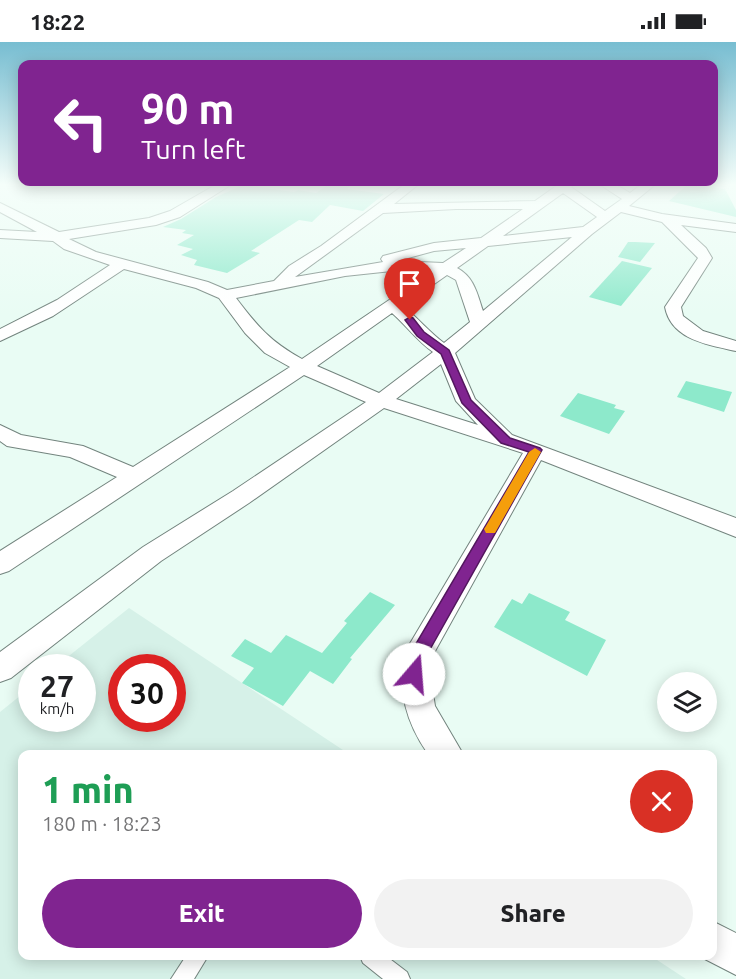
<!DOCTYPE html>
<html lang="en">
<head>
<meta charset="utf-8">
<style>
	body { margin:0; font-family:Ubuntu,sans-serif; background:#f2f2f2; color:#202124; height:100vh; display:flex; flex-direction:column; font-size:22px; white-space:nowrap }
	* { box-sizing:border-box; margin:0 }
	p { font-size:20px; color:#757577 }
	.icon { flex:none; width:33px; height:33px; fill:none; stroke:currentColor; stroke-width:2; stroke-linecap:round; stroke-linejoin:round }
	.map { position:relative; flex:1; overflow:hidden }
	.drawer { position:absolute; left:18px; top:708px; width:699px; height:210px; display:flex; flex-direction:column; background:#fff; border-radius:12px; box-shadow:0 3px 15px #0003 }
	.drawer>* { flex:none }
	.banner { position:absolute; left:18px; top:18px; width:700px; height:126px; border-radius:12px; box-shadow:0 3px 15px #0003; background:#802490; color:#fff; overflow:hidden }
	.controls { position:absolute; left:657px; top:630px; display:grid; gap:12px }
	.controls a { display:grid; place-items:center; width:60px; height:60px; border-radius:50%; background:#fff; box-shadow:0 3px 15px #0003; font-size:30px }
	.speed { position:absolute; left:18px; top:612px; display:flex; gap:12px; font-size:30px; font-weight:700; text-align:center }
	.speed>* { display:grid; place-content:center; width:78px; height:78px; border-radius:50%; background:#fff; box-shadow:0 3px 15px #0003; line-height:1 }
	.speed small { font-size:15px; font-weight:400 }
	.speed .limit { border:9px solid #d22; background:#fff; color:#111 }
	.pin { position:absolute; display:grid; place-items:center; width:51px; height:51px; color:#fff; margin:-62px -26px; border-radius:50% 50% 50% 0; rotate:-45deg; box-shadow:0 0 6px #0007 }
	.pin .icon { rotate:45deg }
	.me { position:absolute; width:66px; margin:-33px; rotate:18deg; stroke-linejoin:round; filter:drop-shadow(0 0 4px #0008) }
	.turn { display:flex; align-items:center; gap:21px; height:126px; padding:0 24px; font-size:27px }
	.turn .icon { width:78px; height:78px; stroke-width:2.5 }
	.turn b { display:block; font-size:42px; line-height:51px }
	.round { display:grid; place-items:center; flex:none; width:63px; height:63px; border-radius:32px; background:#f2f2f2 }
	.summary { display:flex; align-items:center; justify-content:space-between; height:102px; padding:0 24px }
	h1 { font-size:36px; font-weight:800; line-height:45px; color:#1e9e55 }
	.action { display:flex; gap:12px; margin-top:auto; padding:12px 24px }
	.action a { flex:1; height:69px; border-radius:36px; background:#802490; color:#fff; font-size:24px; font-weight:800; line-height:69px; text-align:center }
	.action a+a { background:#f2f2f2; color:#202124 }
	.status { display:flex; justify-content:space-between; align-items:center; height:42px; padding:0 30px; background:#fff; direction:ltr }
	.status svg { height:16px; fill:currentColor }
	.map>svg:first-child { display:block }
	.built { fill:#d6f1e8; fill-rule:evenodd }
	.building { fill:#8de9cb }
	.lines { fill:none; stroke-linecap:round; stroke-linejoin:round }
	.lane-casing { stroke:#73847e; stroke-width:2 }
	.street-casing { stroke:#73847e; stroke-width:2 }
	.lane { fill:#fff; fill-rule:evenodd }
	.street { fill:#fff; fill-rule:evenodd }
	.route { fill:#802490; stroke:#53175e; stroke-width:1.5 }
	.slow { fill:#f59e0b }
</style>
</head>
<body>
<div class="status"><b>18:22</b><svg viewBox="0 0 49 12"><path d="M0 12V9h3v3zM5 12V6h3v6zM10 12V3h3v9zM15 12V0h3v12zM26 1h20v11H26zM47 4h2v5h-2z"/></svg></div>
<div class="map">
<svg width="736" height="937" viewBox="0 0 736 937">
	<rect width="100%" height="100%" fill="#e9fcf4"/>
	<path class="built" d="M129,566L349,712H22V914H651L686,937H0V670L31,645L32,676H82V626L55,625ZM122,626H172V676H122Z"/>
	<g class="building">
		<polygon points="329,142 352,142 347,147 384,152 363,169 330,163 312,180 299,178 251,209 260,211 227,231 194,223 197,218 181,213 193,207 177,203 194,193 182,191 186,188 163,185 181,177 216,155 243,143 294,150 298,148 316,151"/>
		<polygon points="688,142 725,147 736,168 736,175 669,159"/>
		<polygon points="628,200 635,200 655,201 640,220 618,215"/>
		<polygon points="622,219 652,226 621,264 589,255"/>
		<polygon points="686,339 732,350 724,370 677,355"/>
		<polygon points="578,351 616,363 614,366 625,369 609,392 560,374"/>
		<polygon points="370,550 395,563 350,616 352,617 333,642 310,629 283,664 242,641 254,626 231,614 245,597 271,611 286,593 322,611 347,581 344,579"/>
		<polygon points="529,551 570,570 565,578 606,598 587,634 494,585 512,557 522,562"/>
	</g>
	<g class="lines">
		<g class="lane-casing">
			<g id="lane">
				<polygon points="186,914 208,914 194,937 171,937"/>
				<polygon points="360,914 386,914 407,930 410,937 383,937 363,921"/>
			</g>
		</g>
		<g class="street-casing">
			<g id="street">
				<path d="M217,142H232L180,175L156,183L69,197L96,210L208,240L227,248L274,239L289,224L321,204L405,142H419L394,162L535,159L559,142H574L571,145L605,169L622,157L599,142H615L630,151L642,142H656L629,164L662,172L736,182V190L681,183L706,206L712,216L681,265L683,274L703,289L736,299V309C709,303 671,298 665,265L698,216L662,180L621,170L592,192L455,311L475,357L512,393L736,476V495L541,418L434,611L431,639L435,664L463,712H428C406,680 397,648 405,610L523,411L384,366L249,461L161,519L11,636L0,640V610L143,505L233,449L366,360L304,333L9,529L0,532V509L117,435L70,415L7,404L0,399V383L21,393L83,404L133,425L290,325L265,311L245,291L219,256L196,246L124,227L53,274L0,299V287L57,258L110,223L64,207L53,199L0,196V188L37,190L0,170V161L59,190L149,176L170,169ZM563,151L597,175L583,185L503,194ZM456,167H523L481,196L434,201L383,214L381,217L383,220L295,235L383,171ZM572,195L483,269C477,251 474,235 457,226L488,204ZM466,206L443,221L397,219L434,209ZM401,228L432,229L302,317C270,299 258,285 236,256L345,234ZM447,233L456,238L470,280L444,301C429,290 418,276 403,264ZM392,271C407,284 416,298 433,310L379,351L317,324ZM441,322L456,359L478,383L396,357Z"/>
				<polygon points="712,879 736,891 736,933 699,914 712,914"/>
			</g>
		</g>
		<use href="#lane" class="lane"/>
		<use href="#street" class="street"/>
	</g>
	<linearGradient id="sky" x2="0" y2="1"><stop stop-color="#77bdd1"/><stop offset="0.52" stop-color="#f5fefa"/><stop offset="1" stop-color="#f5fefa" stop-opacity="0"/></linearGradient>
	<rect width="736" height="274" fill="url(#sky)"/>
	<polygon class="route" points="410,275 413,276 424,290 449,308 471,358 510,396 540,406 542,408 428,611 420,637 414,639 408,637 405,632 414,605 529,410 501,401 462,361 441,312 417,294 405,278"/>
	<polygon class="slow" points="535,406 541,410 495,491 486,491 484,487 486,484 529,410"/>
</svg>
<div class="controls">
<a><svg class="icon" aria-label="layers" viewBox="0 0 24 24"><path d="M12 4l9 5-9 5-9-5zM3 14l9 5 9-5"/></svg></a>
</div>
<div class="speed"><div>27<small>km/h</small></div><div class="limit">30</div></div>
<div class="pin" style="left:410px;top:278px;background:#d93025"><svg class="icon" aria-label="arrive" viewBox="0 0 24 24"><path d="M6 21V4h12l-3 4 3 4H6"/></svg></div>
<svg class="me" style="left:414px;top:632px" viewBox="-20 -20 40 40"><circle r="19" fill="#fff"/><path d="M0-13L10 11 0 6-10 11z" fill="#802490"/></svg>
<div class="banner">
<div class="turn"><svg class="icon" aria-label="left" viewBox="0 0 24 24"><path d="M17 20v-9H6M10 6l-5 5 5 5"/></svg><div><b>90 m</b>Turn left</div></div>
</div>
<section class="drawer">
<div class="summary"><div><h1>1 min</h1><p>180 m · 18:23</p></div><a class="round" style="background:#d93025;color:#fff"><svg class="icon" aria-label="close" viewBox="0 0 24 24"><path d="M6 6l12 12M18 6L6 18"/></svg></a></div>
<div class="action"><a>Exit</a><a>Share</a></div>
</section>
</div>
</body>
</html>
